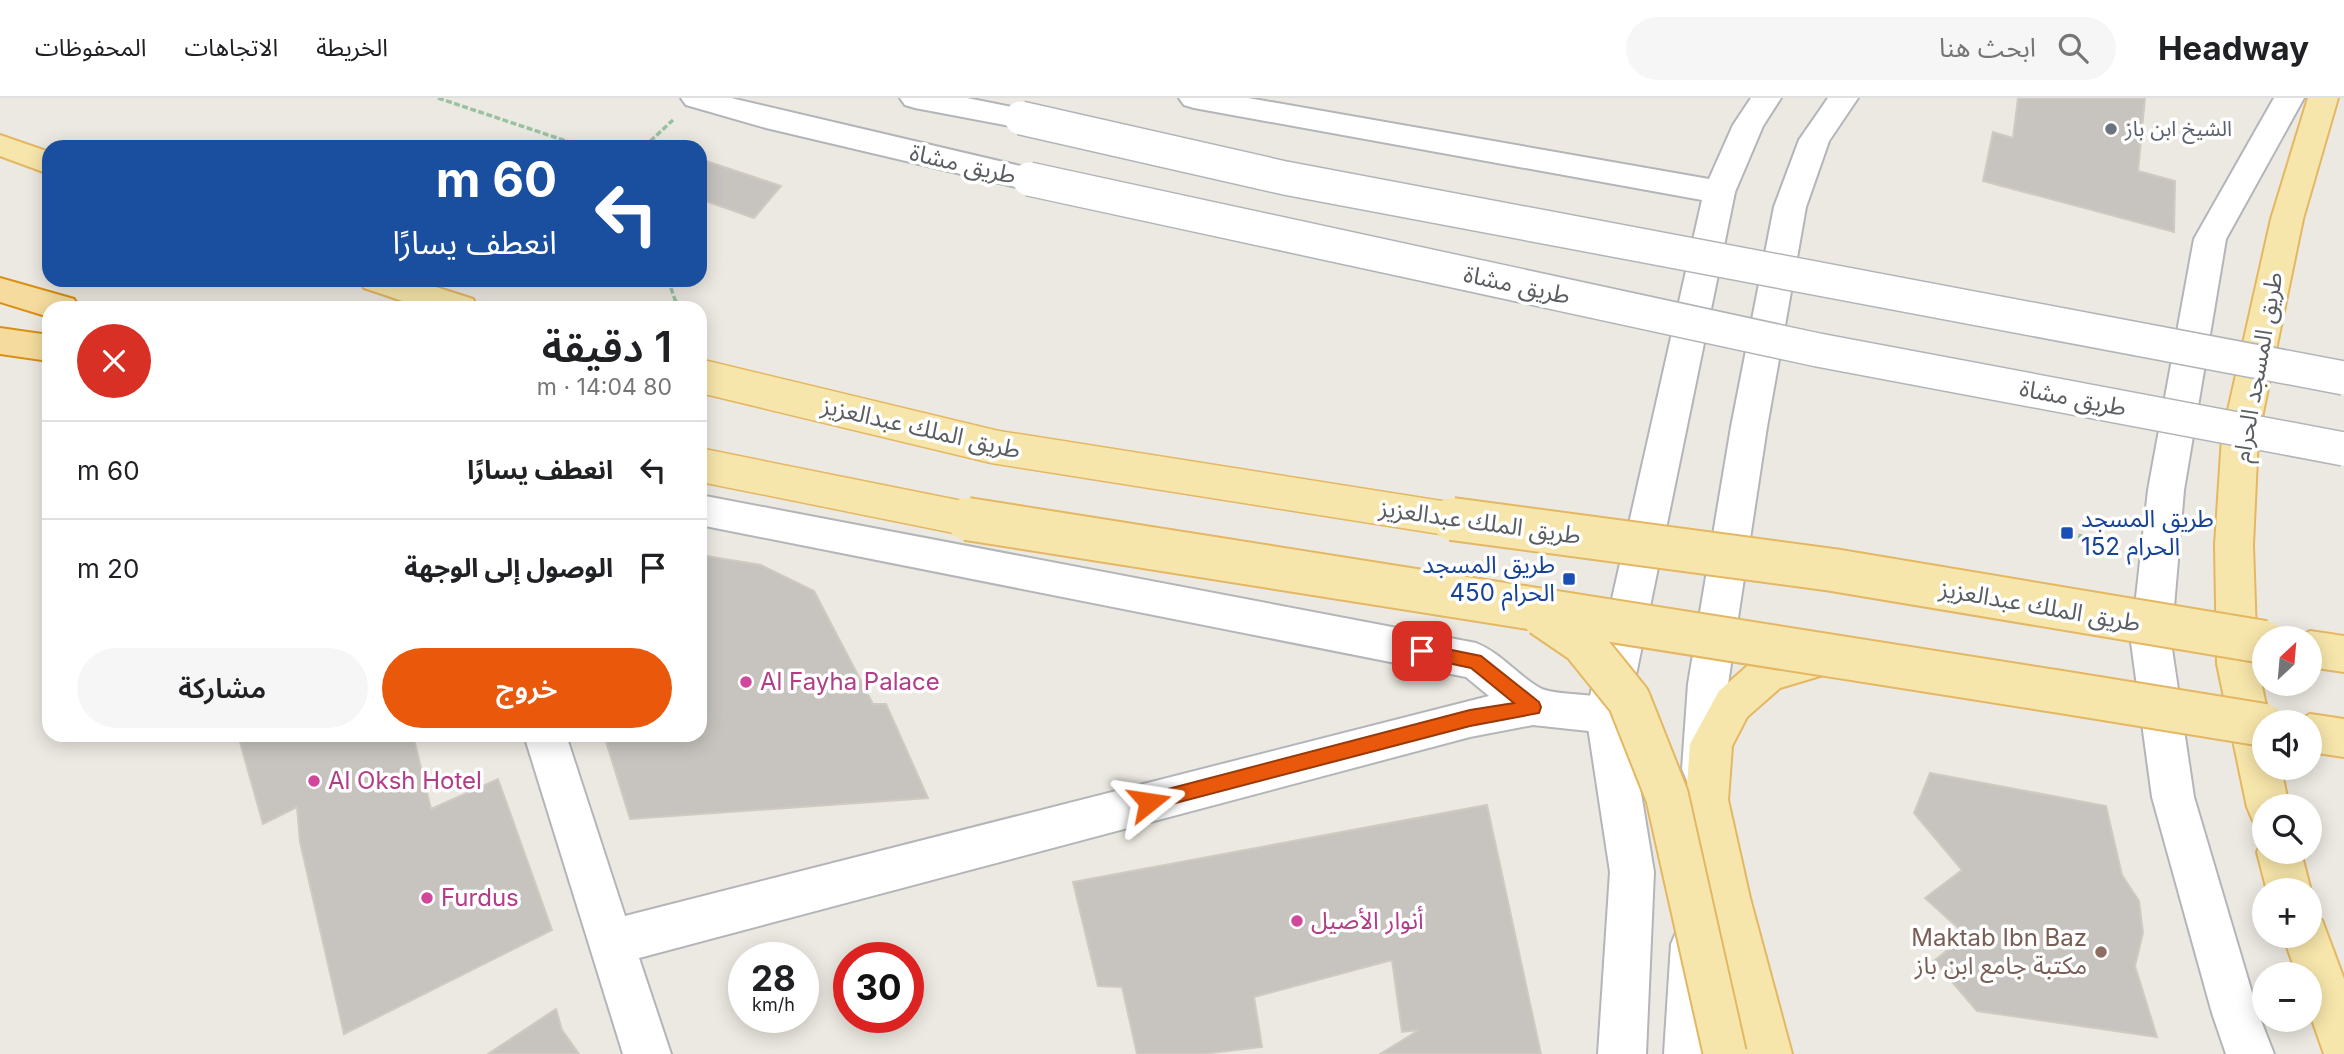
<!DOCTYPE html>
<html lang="ar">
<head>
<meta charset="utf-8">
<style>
	body { margin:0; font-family:Inter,"Noto Sans Arabic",sans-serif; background:#f6f6f6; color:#202124; direction:rtl; height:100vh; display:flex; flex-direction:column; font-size:26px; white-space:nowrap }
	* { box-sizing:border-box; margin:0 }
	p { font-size:23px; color:#757577 }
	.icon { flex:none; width:38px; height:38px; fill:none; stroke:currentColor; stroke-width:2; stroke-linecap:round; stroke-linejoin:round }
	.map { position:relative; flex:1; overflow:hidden; direction:ltr }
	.details { position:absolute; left:42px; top:203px; width:665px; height:441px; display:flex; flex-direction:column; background:#fff; border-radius:21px; box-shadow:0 4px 18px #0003; direction:rtl }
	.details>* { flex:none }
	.guide { position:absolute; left:42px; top:42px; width:665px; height:147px; border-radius:21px; box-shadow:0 4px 18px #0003; direction:rtl; background:#1a4fa0; color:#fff; overflow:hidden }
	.needle { width:46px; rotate:26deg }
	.tools { position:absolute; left:2252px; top:528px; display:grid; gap:14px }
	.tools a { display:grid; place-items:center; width:70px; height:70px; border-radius:50%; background:#fff; box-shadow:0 4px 18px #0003; font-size:35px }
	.speed { position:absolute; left:728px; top:844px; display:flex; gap:14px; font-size:35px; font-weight:700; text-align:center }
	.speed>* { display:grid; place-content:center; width:91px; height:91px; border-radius:50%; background:#fff; box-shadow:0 4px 18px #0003; line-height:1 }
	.speed small { font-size:18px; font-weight:400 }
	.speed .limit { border:10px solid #d22; background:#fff; color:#111 }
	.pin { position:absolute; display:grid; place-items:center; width:60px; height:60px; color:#fff; margin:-30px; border-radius:14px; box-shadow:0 4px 10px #0006 }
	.me { position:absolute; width:77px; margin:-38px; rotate:75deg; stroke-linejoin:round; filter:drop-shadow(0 0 5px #0008) }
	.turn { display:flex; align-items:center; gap:24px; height:147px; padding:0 35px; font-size:32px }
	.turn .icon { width:91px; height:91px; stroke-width:2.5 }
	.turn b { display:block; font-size:49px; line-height:60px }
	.round { display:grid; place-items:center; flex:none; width:74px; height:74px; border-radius:37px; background:#f6f6f6 }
	.head { display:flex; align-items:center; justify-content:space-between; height:119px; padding:0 35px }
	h1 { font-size:42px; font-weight:600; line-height:52px }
	.primary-button { display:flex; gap:14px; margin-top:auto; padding:14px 35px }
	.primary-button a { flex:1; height:80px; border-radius:42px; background:#ea580c; color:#fff; font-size:28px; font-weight:600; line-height:80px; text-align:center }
	.primary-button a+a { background:#f6f6f6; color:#202124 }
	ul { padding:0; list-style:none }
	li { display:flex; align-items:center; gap:21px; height:98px; padding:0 35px; border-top:2px solid #e0e0e0 }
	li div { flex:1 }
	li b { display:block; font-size:26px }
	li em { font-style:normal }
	header { display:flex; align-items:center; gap:42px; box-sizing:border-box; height:98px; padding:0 35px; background:#fff; border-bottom:2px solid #e0e0e0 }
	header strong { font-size:33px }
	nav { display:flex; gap:38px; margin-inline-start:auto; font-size:24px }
	.search { width:490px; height:63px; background:#f6f6f6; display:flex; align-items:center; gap:18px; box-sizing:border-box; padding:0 24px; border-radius:38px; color:#757577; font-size:26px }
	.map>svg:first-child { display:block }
	.building { fill:#c7c4bf; stroke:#d0cac1; stroke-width:2 }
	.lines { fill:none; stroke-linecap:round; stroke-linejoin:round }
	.minor-casing { stroke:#b3b5b8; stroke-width:4 }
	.tertiary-casing { stroke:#b3b5b8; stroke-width:4 }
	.secondary-casing { stroke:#b1b5b8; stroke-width:4 }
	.primary-casing { stroke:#e4b763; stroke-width:4 }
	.trunk-casing { stroke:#da8e14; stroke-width:4 }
	.path-far1 { stroke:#9ac2a2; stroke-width:3.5; stroke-dasharray:6 2.5; stroke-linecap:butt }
	.path { stroke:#9ac2a2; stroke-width:4.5; stroke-dasharray:8 3.5; stroke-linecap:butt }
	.minor { fill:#fff; fill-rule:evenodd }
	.tertiary { fill:#fff; fill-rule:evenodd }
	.secondary { fill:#fff; fill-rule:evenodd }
	.primary { fill:#f7e6ab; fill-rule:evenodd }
	.trunk { fill:#f5dc9e; fill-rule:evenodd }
	.secondary-bridge-casing { stroke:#b1b5b8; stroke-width:36; stroke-linecap:butt }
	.primary-bridge-far1-casing { stroke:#e4b763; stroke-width:36; stroke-linecap:butt }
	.primary-bridge-casing { stroke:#e4b763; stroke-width:46; stroke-linecap:butt }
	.secondary-bridge { stroke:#fff; stroke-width:33 }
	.primary-bridge-far1 { stroke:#f7e6ab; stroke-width:33 }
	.primary-bridge { stroke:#f7e6ab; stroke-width:42 }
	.route { fill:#ea580c; stroke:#983908; stroke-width:2 }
	.worship-dot { fill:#6b7280; stroke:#fff; stroke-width:2.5 }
	.transit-dot { fill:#1a4fb4; stroke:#fff; stroke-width:2.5 }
	.hotel-dot { fill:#d1479c; stroke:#fff; stroke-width:2.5 }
	.education-dot { fill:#8d6e63; stroke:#fff; stroke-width:2.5 }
	.labels { text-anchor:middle; stroke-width:7; stroke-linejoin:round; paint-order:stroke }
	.far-worship-label { font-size:21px; fill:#5b616d; stroke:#fff; text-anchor:start }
	.street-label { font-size:24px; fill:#5a5e61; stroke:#fff }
	.transit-label { font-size:24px; fill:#164399; stroke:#fff; text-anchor:start }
	.hotel-label { font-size:24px; fill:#b23c85; stroke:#fff; text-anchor:start }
	.education-label { font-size:24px; fill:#785e54; stroke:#fff; text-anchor:end }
</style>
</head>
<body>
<header>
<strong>Headway</strong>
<div class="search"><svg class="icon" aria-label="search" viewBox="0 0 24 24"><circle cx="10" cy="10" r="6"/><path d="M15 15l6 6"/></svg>ابحث هنا</div>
<nav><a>الخريطة</a><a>الاتجاهات</a><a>المحفوظات</a></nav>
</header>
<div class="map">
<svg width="2344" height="956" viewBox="0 0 2344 956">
	<rect width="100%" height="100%" fill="#ece9e2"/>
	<g class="building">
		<polygon points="2018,0 2145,0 2138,73 2175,83 2174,134 1983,83 1993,34 2013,40"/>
		<polygon points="700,61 781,88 754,120 700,101"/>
		<polygon points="700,457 761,467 814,493 873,606 886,606 928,700 630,721 604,637 700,637"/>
		<polygon points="238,637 413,637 431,711 498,681 552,832 344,936 300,744 297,709 263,726"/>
		<polygon points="1930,675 2106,708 2122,777 2139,803 2143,835 2135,868 2157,939 1977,913 1934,863 1966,837 1925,800 1962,772 1914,715"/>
		<polygon points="1487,707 1541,956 1380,956 1419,932 1402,934 1392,862 1254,899 1262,949 1202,956 1137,956 1122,889 1098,888 1073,784"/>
		<polygon points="556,911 562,932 579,956 488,956"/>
	</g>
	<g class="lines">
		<g class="minor-casing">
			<path id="minor" d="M700,397L1476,545C1501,555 1517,577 1540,590C1554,598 1599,595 1622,603L1628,616L1622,629L1607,635L1533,627L1470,639L639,860L671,956H623L524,637H566L625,818L1489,598L1466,579L700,427Z"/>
		</g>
		<g class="tertiary-casing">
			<g id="tertiary">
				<polygon points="1179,0 1248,0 1709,81 1733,27 1751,0 1781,0 1763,28 1735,94 1628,616 1654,774 1646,956 1598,956 1610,774 1586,616 1702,102 1194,10 1184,7"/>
				<polygon points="1828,0 1858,0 1829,43 1806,109 1767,329 1728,586 1724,671 1718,685 1703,691 1688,685 1682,671 1688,586 1731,329 1774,109 1799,42"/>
				<polygon points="2274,0 2304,0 2226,141 2184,392 2171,544 2194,699 2258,915 2274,956 2226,956 2212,915 2152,699 2131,544 2148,392 2194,141"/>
				<polygon points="1694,823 1710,830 1717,846 1712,956 1664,956 1671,846 1678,830"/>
			</g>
		</g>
		<g class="secondary-casing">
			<g id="secondary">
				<polygon points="681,0 731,0 1029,70 1040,73 1045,81 1040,89 1029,92 766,30 686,7"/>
				<polygon points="900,0 967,0 1032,13 1036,20 1032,27 1021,30 915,10 905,7"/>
			</g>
		</g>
		<g class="primary-casing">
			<g id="primary">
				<polygon points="2308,0 2338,0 2303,121 2258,339 2253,447 2257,566 2270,625 2264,625 2264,670 2281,670 2289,709 2264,709 2264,728 2253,723 2247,709 2217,566 2215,447 2222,339 2271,121"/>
				<polygon points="0,37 49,54 49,76 0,58"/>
				<polygon points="360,182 414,182 473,201 478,210 423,210 364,190"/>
				<polygon points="2310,533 2344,538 2344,574 2310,569 2310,541 2295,541"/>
				<polygon points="1833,540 1847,546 1853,558 1847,570 1780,590 1747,619 1732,648 1728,702 1750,800 1792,956 1744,956 1706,800 1686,702 1690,646 1719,593 1754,562"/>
				<polygon points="2310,616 2344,621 2344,659 2310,654 2310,625 2294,625"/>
				<polygon points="2264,739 2264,754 2301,754 2311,793 2310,796 2310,793 2267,793 2257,754"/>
				<polygon points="2310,817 2322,822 2344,881 2344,956 2324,956 2310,916 2310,877 2297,877 2283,838 2310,838"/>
			</g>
		</g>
		<g class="trunk-casing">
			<g id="trunk">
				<polygon points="0,180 74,201 79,210 49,210 49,219 0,204"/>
				<polygon points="0,230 49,237 49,263 0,256"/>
			</g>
		</g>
		<g class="path-far1">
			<polyline points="438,0 584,49"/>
			<polyline points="644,49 673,22"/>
			<polyline points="668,182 678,210"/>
		</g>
		<polyline class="path" points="2067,435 2121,448"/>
		<use href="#minor" class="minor"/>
		<use href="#tertiary" class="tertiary"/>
		<use href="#secondary" class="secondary"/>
		<use href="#primary" class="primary"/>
		<use href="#trunk" class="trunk"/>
		<g class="secondary-bridge-casing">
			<g id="secondary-bridge">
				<polyline points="1021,20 1285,80 2344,280"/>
				<polyline points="1029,81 1818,252 2344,351"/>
			</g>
		</g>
		<g class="primary-bridge-far1-casing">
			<g id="primary-bridge-far1">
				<polyline points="700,278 995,349 1463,423"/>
				<polyline points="700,367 978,423"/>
			</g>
		</g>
		<g class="primary-bridge-casing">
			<g id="primary-bridge">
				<path d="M967,421C1399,491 1832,556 2264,627"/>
				<polyline points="1452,421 1833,472 2264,544"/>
				<polyline points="1542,517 1583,545 1629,602 1667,698 1725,956"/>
			</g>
		</g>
		<use href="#secondary-bridge" class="secondary-bridge"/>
		<use href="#primary-bridge-far1" class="primary-bridge-far1"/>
		<use href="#primary-bridge" class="primary-bridge"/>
	</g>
	<polygon class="route" points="1422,546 1481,558 1539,604 1541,609 1539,615 1470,628 1149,712 1142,710 1140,704 1142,698 1149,696 1470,612 1514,605 1471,570 1416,558 1413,553 1416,548"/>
	<circle class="worship-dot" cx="2111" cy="31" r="7"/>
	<g class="transit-dot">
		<rect x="2060" y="428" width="14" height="14" rx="3.5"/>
		<rect x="1562" y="474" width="14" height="14" rx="3.5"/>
	</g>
	<g class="hotel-dot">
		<circle cx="746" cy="584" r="7"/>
		<circle cx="314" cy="683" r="7"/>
		<circle cx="427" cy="800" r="7"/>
		<circle cx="1297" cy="823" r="7"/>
	</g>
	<circle class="education-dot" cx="2101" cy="854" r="7"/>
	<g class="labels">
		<g class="far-worship-label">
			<text x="2125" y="38">الشيخ ابن باز</text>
		</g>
		<g class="street-label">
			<text transform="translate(963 66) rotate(13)" y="8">طريق مشاة</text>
			<text transform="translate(1517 187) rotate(12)" y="8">طريق مشاة</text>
			<text transform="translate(2258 269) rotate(-80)" y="8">طريق المسجد الحرام</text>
			<text transform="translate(2073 300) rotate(11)" y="8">طريق مشاة</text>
			<text transform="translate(921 330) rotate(13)" y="8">طريق الملك عبدالعزيز</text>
			<text transform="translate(1480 424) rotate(8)" y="8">طريق الملك عبدالعزيز</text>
			<text transform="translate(2040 508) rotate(10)" y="8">طريق الملك عبدالعزيز</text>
		</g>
		<g class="transit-label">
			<text x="2081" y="429">طريق المسجد<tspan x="2081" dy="28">الحرام 152</tspan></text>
			<text x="1555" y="475" text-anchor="end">طريق المسجد<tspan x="1555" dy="28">الحرام 450</tspan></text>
		</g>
		<g class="hotel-label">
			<text x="760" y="592">Al Fayha Palace</text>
			<text x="328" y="691">Al Oksh Hotel</text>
			<text x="441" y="808">Furdus</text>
			<text x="1311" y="831">أنوار الأصيل</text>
		</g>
		<g class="education-label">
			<text x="2087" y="848">Maktab Ibn Baz<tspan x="2087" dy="28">مكتبة جامع ابن باز</tspan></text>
		</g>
	</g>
</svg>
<div class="tools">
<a><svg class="needle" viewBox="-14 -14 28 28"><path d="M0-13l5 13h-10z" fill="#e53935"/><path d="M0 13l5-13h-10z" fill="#757577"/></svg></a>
<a><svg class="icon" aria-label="sound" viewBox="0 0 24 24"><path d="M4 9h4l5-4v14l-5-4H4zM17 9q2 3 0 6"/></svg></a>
<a><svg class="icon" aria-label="search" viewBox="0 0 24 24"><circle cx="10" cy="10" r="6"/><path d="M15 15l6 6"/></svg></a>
<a>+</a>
<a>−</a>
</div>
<div class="speed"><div>28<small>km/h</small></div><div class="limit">30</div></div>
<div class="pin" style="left:1422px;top:553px;background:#d93025"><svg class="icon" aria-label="arrive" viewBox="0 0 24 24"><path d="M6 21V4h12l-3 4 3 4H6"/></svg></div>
<svg class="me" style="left:1149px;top:704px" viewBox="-20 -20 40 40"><path d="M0-17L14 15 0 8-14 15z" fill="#ea580c" stroke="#fff" stroke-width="4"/></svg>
<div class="guide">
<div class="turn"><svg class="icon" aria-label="left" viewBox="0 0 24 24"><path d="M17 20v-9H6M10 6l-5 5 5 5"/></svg><div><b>60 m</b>انعطف يسارًا</div></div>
</div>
<section class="details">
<div class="head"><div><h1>1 دقيقة</h1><p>80 m · 14:04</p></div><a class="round" style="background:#d93025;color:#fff"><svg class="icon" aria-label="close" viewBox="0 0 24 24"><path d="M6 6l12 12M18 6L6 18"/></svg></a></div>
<ul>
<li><svg class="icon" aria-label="left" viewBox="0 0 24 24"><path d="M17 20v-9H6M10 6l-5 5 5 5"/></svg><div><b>انعطف يسارًا</b></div><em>60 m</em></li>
<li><svg class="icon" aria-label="arrive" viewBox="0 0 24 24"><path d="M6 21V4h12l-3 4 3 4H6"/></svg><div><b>الوصول إلى الوجهة</b></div><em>20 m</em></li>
</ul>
<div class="primary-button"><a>خروج</a><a>مشاركة</a></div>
</section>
</div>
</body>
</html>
